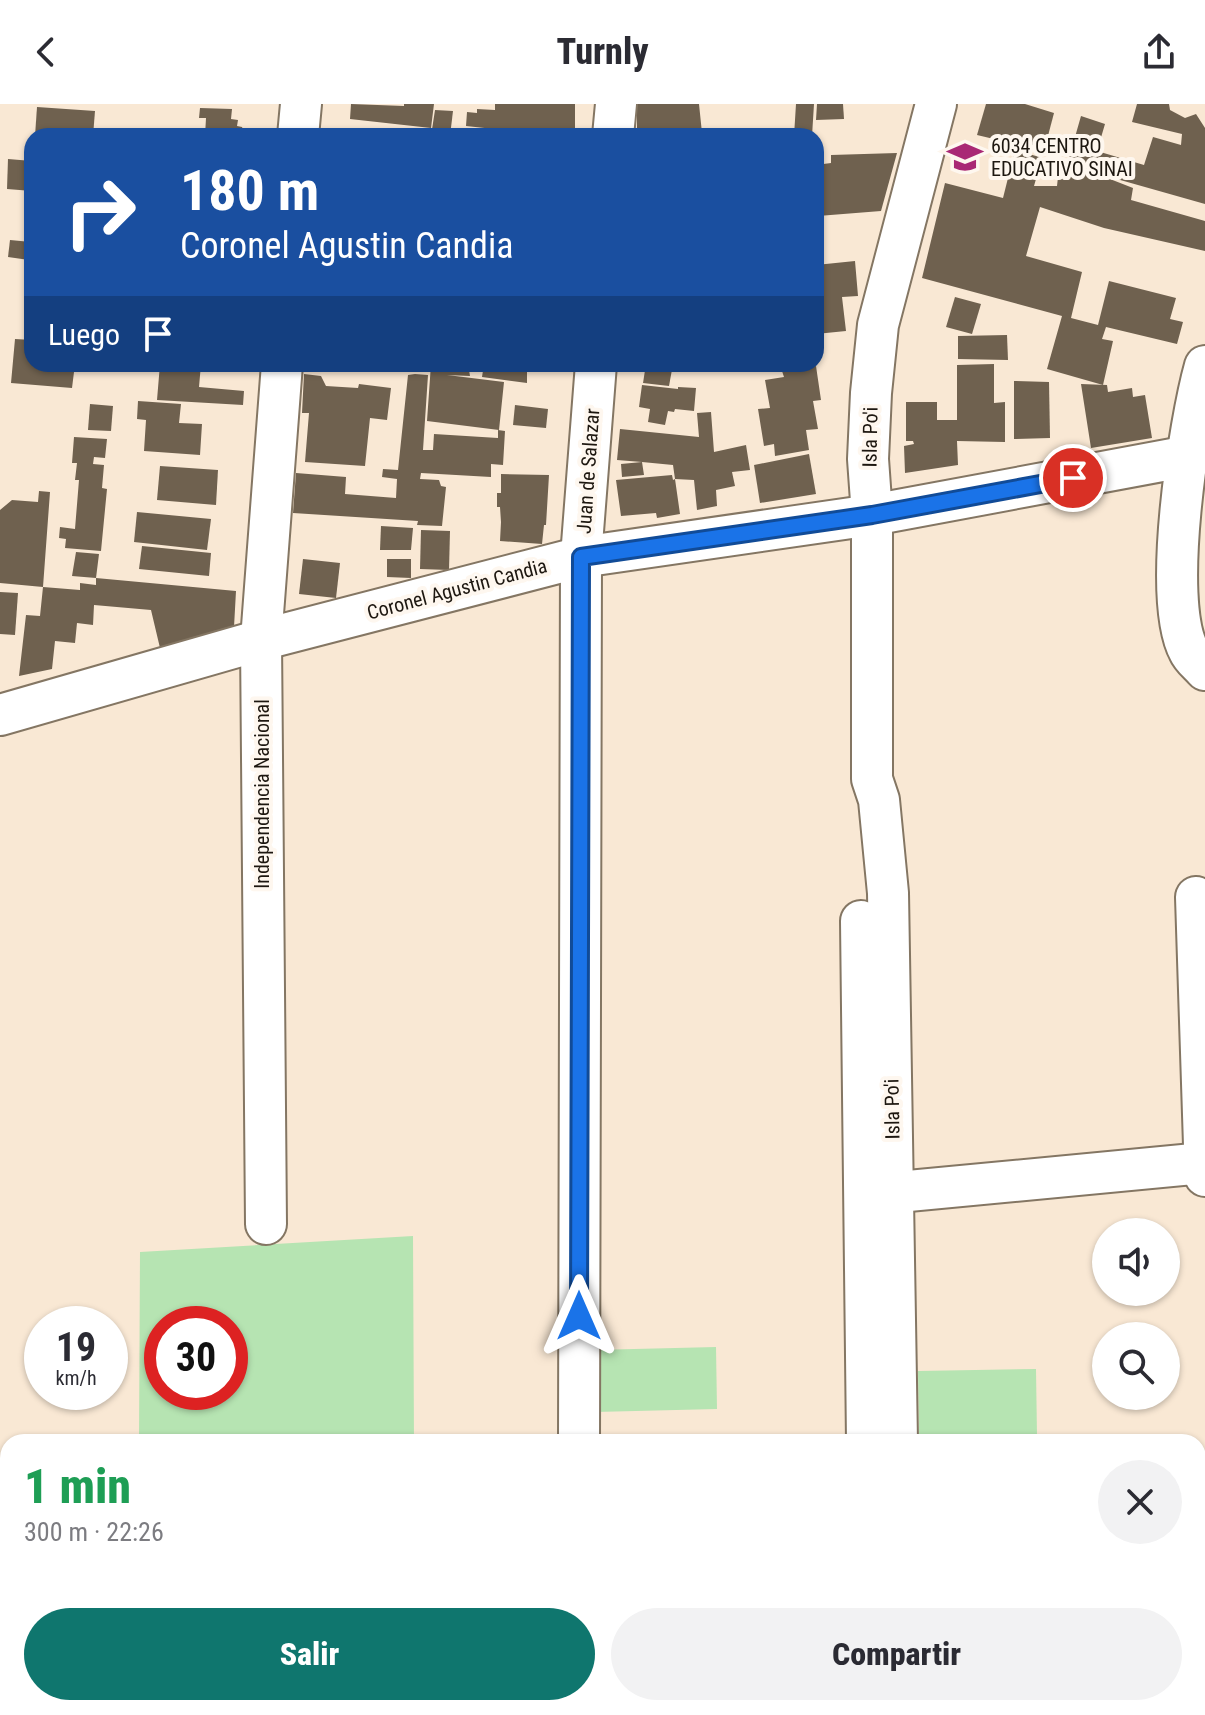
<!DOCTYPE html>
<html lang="es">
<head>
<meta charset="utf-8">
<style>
	body { margin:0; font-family:"Roboto Condensed",sans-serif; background:#f2f2f3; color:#2b2b33; height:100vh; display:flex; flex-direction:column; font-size:30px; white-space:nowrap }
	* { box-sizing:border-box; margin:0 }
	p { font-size:26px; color:#7c7c81 }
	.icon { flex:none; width:44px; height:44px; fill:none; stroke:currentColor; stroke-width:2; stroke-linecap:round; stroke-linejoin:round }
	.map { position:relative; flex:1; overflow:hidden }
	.drawer { position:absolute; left:0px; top:1330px; width:1206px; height:282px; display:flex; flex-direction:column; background:#fff; border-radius:24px 24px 0 0; box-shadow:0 2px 6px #0004 }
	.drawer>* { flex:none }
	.hud { position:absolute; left:24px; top:24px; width:800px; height:244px; border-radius:24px; box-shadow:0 2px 6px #0004; background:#1a4fa0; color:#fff; overflow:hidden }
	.fabs { position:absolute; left:1092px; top:1114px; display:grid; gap:16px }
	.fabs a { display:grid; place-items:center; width:88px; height:88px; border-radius:50%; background:#fff; box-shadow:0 2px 6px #0004; font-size:40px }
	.speed { position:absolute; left:24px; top:1202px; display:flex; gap:16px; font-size:40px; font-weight:700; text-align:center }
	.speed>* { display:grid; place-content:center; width:104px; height:104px; border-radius:50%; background:#fff; box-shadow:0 2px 6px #0004; line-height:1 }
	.speed small { font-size:20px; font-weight:400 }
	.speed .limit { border:12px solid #d22; background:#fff; color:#111 }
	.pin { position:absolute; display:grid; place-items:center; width:68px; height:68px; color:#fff; margin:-34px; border:4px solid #fff; border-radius:50%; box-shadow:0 2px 8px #0007 }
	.me { position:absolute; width:88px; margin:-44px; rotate:0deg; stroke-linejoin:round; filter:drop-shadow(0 0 6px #0008) }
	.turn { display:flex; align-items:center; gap:28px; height:168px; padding:0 24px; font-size:36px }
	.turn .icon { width:104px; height:104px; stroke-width:2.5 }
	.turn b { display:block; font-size:56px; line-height:68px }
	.then { display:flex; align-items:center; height:76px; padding:0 24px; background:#0003; gap:16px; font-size:30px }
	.round { display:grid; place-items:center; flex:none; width:84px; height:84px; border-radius:42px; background:#f2f2f3 }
	.overview { display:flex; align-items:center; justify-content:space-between; height:136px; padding:0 24px }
	h1 { font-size:48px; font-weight:800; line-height:60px; color:#1e9e55 }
	.action { display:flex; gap:16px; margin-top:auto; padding:16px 24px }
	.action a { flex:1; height:92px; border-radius:48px; background:#0f766e; color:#fff; font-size:32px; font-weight:800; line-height:92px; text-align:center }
	.action a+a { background:#f2f2f3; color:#2b2b33 }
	header { display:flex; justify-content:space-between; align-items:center; height:104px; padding:0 24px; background:#fff; font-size:36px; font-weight:800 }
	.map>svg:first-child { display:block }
	.green { fill:#b6e4b2; fill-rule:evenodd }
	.building { fill:#6f614f; fill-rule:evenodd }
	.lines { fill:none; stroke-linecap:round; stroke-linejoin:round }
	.minor-casing { stroke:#847663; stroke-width:44 }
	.minor { stroke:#fff; stroke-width:40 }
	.route-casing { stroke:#114b97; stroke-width:20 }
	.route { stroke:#1a73e8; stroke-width:14 }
	.labels { text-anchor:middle; stroke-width:8; stroke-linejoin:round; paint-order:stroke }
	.poi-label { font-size:20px; fill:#1d1710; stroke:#fef7ef; text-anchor:start }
	.street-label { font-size:20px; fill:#1d1710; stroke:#fef7ef }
</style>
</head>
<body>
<header><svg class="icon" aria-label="back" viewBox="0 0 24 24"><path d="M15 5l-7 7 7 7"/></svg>Turnly<svg class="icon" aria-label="share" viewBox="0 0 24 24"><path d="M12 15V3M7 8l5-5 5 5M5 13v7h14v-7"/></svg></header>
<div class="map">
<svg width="1205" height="1611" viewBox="0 0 1205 1611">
	<rect width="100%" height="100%" fill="#f9e8d4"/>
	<g class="green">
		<path d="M413,1132L414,1338H139L140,1148ZM230,1220V1288H162V1220Z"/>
		<polygon points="716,1243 717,1305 595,1308 593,1246"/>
		<polygon points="1036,1265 1037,1332 919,1335 918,1267"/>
		<polygon points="136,1604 415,1604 416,1611 136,1611"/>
	</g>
	<g class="building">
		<polygon points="351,0 404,2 404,0 434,0 431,24 350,15"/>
		<polygon points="495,0 575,0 575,32 542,32 542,30 466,22 467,8 477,9 477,5 495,6"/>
		<polygon points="637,0 699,0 702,29 691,29 697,32 647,32 647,26 637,26"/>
		<polygon points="796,0 814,0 812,32 794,32"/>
		<polygon points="817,0 843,0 844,15 816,16"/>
		<polygon points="986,0 1025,0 1054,9 1044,47 977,31"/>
		<path d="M1137,0H1169L1170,6L1185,14L1196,10L1205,24V100L1092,68L1133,84L1131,96L1205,117V147L1104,124L1040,103L1026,152L1082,168L1071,214L1098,221L1109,177L1176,194L1170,215L1183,218L1177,240L1106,223L1102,235L1113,237L1103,281L1047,265L1062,212L922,174L945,79L1003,94L1015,46L1067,61L1081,12L1105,20L1097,47L1144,61L1153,33L1181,41L1182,30L1132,18ZM1038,68L1058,73L1057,82H1034Z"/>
		<polygon points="37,3 95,7 93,32 35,32"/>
		<polygon points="200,4 232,5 231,15 238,16 237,22 242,23 244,28 250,27 250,32 205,32 206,14 199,14"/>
		<polygon points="435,6 453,7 450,32 431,32"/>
		<polygon points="897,49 881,107 818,112 816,61 831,59 831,51"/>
		<polygon points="8,55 32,57 32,87 7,85"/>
		<polygon points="10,136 31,138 29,156 8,153"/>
		<polygon points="855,157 858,192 842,193 846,227 816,230 816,161"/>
		<polygon points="955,193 981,200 972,230 946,223"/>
		<polygon points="1007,231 1008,256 958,255 958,232"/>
		<polygon points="15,235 32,236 32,260 75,260 72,284 11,279"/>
		<polygon points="160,260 201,260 199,283 244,287 243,301 157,296"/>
		<polygon points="351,260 430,260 430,268 351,263"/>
		<polygon points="431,260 468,260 470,272 447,271 504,278 499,326 427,317"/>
		<polygon points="484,260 535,260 534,266 527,268 527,279 482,273"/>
		<polygon points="646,260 673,260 669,282 643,279"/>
		<polygon points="994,260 994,299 1005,298 1005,338 957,337 958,361 905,369 904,342 914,340 913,337 906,337 906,298 937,298 937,316 957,316 957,261"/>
		<polygon points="816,262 821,296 813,297 818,325 806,326 809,346 775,352 774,340 764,342 758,305 770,304 765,276 784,273 782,267"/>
		<polygon points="304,270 321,272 326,282 358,284 359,280 391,284 387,316 370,314 365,362 305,358 309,309 302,309"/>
		<polygon points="415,270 428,271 423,346 433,346 434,330 498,334 498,326 505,327 503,361 491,360 491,373 421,369 420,375 439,376 441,382 446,383 442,422 417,421 418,417 293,409 296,369 346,373 345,390 396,394 397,375 382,373 383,365 398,366 408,271"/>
		<polygon points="1014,277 1049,278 1050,334 1014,335"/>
		<polygon points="1081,280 1107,281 1108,288 1132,284 1133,293 1145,291 1152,334 1091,344"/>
		<polygon points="642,281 678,285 678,283 696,284 694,307 675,305 674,308 668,307 665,321 648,318 650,305 639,303"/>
		<polygon points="138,297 181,300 179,319 202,320 200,351 144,347 146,316 137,315"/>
		<polygon points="90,300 113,302 111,327 88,326"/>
		<polygon points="515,301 548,305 546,324 513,321"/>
		<polygon points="711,308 714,348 746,341 750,366 732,368 735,382 716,386 717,402 697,406 694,376 675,375 673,361 642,358 644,371 622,373 621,360 642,358 617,356 620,325 699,333 697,309"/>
		<polygon points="74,333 107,335 105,354 94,353 93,360 104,361 102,384 107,385 101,447 65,444 66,435 59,434 60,423 75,425 79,376 75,376 77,359 72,359"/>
		<polygon points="809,350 816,390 760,399 754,361"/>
		<polygon points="160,362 218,366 216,401 157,396"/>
		<polygon points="501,370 549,371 546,421 544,421 542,440 500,437 501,418 500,403 497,403 497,389 501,389"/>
		<polygon points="672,371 673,376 675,375 680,410 657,414 656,409 621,412 616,376"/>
		<polygon points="39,387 50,388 43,483 0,479 0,406 12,396 38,398"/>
		<polygon points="137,408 211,415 207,446 134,438"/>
		<polygon points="381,422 413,424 411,446 380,446"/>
		<polygon points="421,426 450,427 449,466 420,465"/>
		<polygon points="142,442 211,449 209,472 139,465"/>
		<polygon points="76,448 99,450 96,474 236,487 234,523 160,544 151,506 94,501 93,521 77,519 75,539 55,537 52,565 19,572 26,511 40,512 43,483 80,486 80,479 96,481 96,474 72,472"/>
		<polygon points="303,455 340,459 336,494 299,490"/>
		<polygon points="387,455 411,455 411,474 387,473"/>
		<polygon points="0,488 18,489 15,531 0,530"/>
		<polygon points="7,1604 121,1604 121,1611 6,1611"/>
	</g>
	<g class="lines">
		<g class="minor-casing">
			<g id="minor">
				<polyline points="298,32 301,0"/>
				<polyline points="613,32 616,0"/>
				<path d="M1205,262C1189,319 1161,496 1189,547C1192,554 1200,560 1205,566"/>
				<polyline points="0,611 261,536 581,453 872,411 1205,349"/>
				<polyline points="1196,793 1205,1072"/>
				<polyline points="861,817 867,1338"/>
				<polyline points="866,1091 1204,1059"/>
				<polyline points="266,1120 261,536 282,260"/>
				<polyline points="579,1338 581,453 596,260"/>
				<polyline points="897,1338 888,789 879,696 872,675 872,411 868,355 871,289 878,221 936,0"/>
				<polyline points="870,1604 870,1611"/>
				<polyline points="901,1604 901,1611"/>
				<polyline points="578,1611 578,1604"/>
			</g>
		</g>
		<use href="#minor" class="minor"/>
	</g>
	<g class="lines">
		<g class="route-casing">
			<polyline id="route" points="579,1212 581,453 872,411 1073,374"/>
		</g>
		<use href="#route" class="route"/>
	</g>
	<defs>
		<g id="school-bare" transform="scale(2.76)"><path d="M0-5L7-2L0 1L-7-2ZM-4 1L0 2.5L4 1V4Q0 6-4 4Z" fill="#a92875" stroke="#fef7ef" stroke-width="2.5" paint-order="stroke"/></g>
	</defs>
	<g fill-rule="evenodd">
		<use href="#school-bare" x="965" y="53"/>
	</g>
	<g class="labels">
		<g class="poi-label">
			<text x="991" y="49">6034 CENTRO<tspan x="991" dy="23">EDUCATIVO SINAI</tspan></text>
		</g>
		<g class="street-label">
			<text transform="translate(870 333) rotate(-89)" y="7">Isla Po'i</text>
			<text transform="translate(588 367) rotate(-86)" y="7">Juan de Salazar</text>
			<text transform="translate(457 485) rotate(-15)" y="7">Coronel Agustin Candia</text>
			<text transform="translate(262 690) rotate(-90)" y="7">Independencia Nacional</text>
			<text transform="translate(892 1005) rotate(-91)" y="7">Isla Po'i</text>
		</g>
	</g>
</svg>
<div class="fabs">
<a><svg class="icon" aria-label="sound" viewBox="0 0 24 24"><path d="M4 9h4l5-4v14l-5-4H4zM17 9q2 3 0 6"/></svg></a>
<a><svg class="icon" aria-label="search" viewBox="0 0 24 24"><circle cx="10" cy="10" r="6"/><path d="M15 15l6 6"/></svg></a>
</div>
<div class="speed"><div>19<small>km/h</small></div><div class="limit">30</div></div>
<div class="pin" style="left:1073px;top:374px;background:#d93025"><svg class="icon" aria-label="arrive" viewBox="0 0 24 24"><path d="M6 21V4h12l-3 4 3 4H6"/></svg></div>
<svg class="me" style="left:579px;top:1212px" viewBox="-20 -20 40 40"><path d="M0-17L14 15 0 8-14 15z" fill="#1a73e8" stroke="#fff" stroke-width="4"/></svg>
<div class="hud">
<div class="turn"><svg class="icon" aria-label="right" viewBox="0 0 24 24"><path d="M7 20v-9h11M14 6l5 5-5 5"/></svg><div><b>180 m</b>Coronel Agustin Candia</div></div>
<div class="then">Luego<svg class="icon" aria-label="arrive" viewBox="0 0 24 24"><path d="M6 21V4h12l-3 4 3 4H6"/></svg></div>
</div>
<section class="drawer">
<div class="overview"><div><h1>1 min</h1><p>300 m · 22:26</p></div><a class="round"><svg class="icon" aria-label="close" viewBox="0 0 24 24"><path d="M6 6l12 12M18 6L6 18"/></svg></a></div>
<div class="action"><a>Salir</a><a>Compartir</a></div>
</section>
</div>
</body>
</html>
